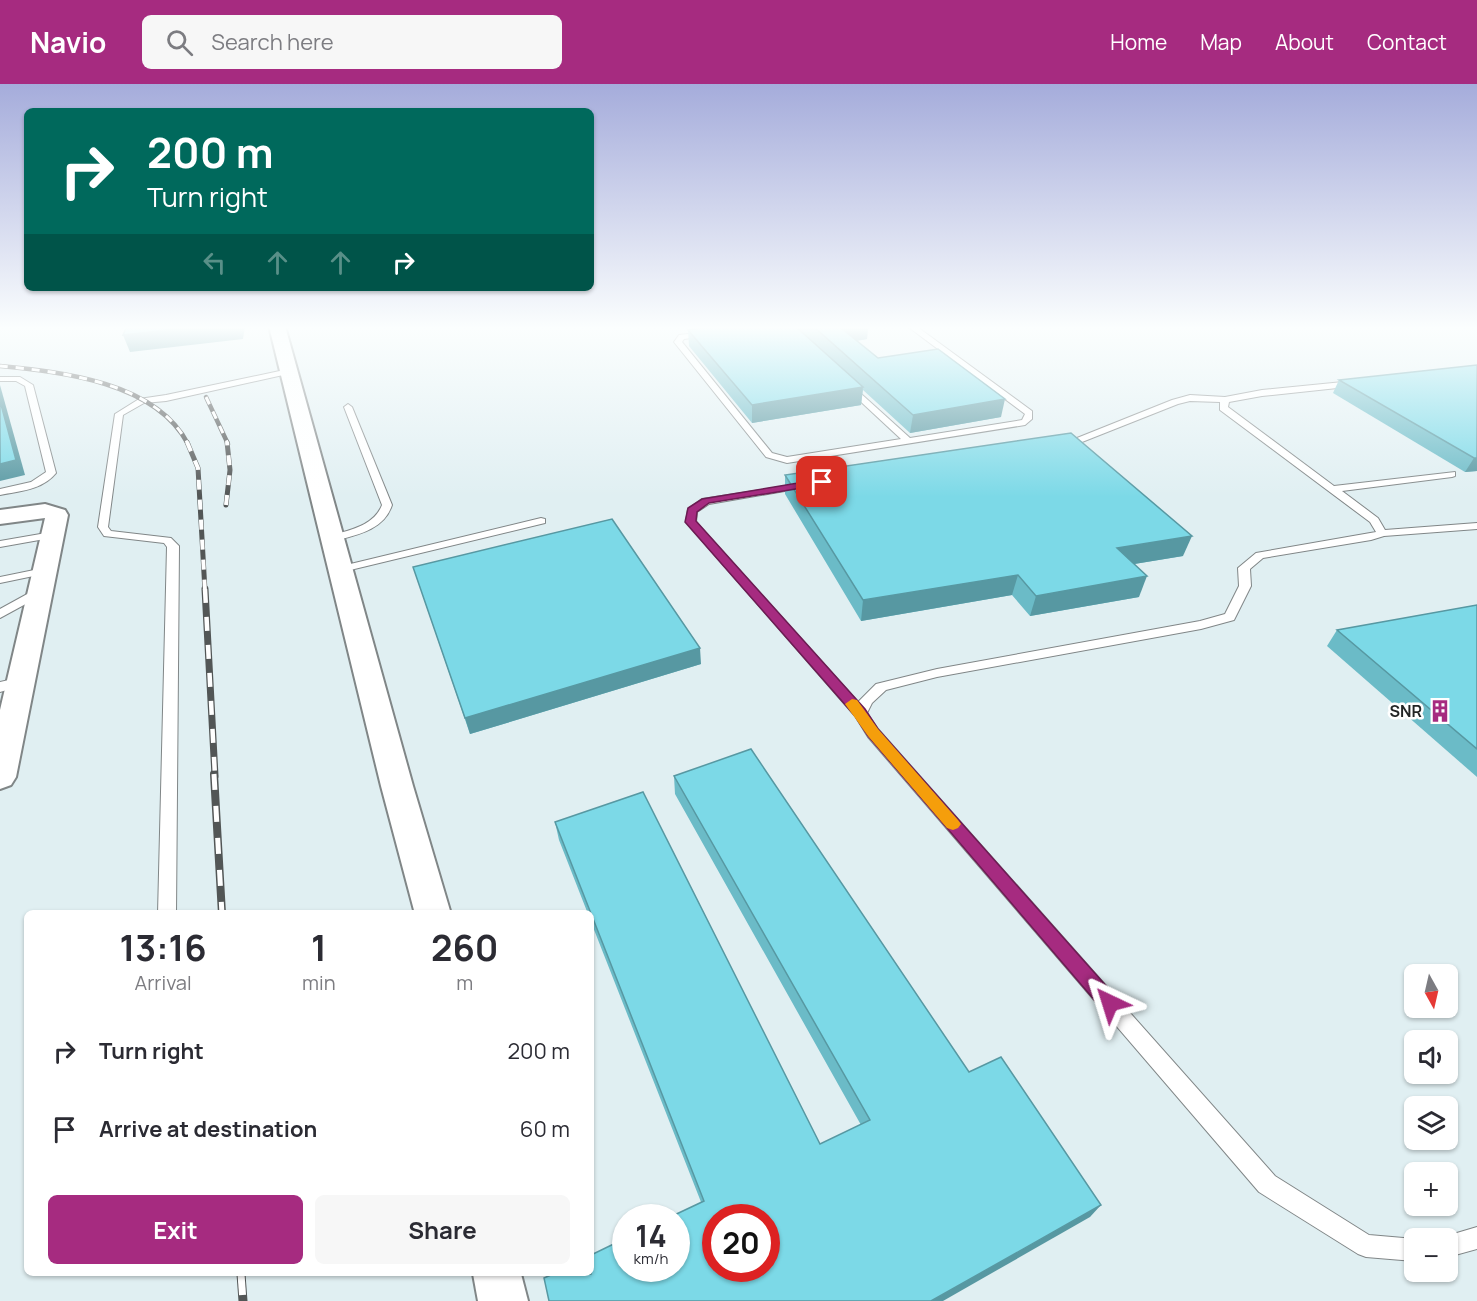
<!DOCTYPE html>
<html lang="en">
<head>
<meta charset="utf-8">
<style>
	body { margin:0; font-family:Manrope,sans-serif; background:#f7f7f7; color:#2b2b33; height:100vh; display:flex; flex-direction:column; font-size:22px; white-space:nowrap }
	* { box-sizing:border-box; margin:0 }
	p { font-size:20px; color:#7c7c81 }
	.icon { flex:none; width:33px; height:33px; fill:none; stroke:currentColor; stroke-width:2; stroke-linecap:round; stroke-linejoin:round }
	.map { position:relative; flex:1; overflow:hidden }
	.panel { position:absolute; left:24px; top:826px; width:570px; height:366px; display:flex; flex-direction:column; background:#fff; border-radius:9px; box-shadow:0 2px 4px #0004 }
	.panel>* { flex:none }
	.guide { position:absolute; left:24px; top:24px; width:570px; height:183px; border-radius:9px; box-shadow:0 2px 4px #0004; background:#00695c; color:#fff; overflow:hidden }
	.needle { width:39px; rotate:172deg }
	.tools { position:absolute; left:1404px; top:880px; display:grid; gap:12px }
	.tools a { display:grid; place-items:center; width:54px; height:54px; border-radius:9px; background:#fff; box-shadow:0 2px 4px #0004; font-size:30px }
	.speed { position:absolute; left:612px; top:1120px; display:flex; gap:12px; font-size:30px; font-weight:700; text-align:center }
	.speed>* { display:grid; place-content:center; width:78px; height:78px; border-radius:50%; background:#fff; box-shadow:0 2px 4px #0004; line-height:1 }
	.speed small { font-size:15px; font-weight:400 }
	.speed .limit { border:9px solid #d22; background:#fff; color:#111 }
	.pin { position:absolute; display:grid; place-items:center; width:51px; height:51px; color:#fff; margin:-26px; border-radius:12px; box-shadow:0 3px 9px #0006 }
	.me { position:absolute; width:66px; margin:-33px; rotate:319deg; stroke-linejoin:round; filter:drop-shadow(0 0 4px #0008) }
	.turn { display:flex; align-items:center; gap:21px; height:126px; padding:0 24px; font-size:27px }
	.turn .icon { width:78px; height:78px; stroke-width:2.5 }
	.turn b { display:block; font-size:42px; line-height:51px }
	.lanes { display:flex; align-items:center; height:57px; padding:0 24px; background:#0003; justify-content:center; gap:30px; direction:ltr }
	.lanes .off { opacity:.35 }
	.eta { display:flex; justify-content:space-evenly; align-items:center; height:102px; text-align:center }
	.eta b { font-size:36px; font-weight:700; line-height:42px }
	.primary-button { display:flex; gap:12px; margin-top:auto; padding:12px 24px }
	.primary-button a { flex:1; height:69px; border-radius:9px; background:#a62b80; color:#fff; font-size:24px; font-weight:700; line-height:69px; text-align:center }
	.primary-button a+a { background:#f7f7f7; color:#2b2b33 }
	ul { padding:0; list-style:none }
	li { display:flex; align-items:center; gap:18px; height:78px; padding:0 24px }
	li div { flex:1 }
	li b { display:block; font-size:22px }
	li em { font-style:normal }
	header { display:flex; align-items:center; gap:36px; box-sizing:border-box; height:84px; padding:0 30px; background:#a62b80; color:#fff }
	header strong { font-size:28px }
	nav { display:flex; gap:33px; margin-inline-start:auto; font-size:21px }
	.search { width:420px; height:54px; background:#f7f7f7; display:flex; align-items:center; gap:15px; box-sizing:border-box; padding:0 21px; border-radius:9px; color:#7c7c81; font-size:22px }
	.map>svg:first-child { display:block }
	.built { fill:#e0eff2; fill-rule:evenodd }
	.lines { fill:none; stroke-linecap:round; stroke-linejoin:round }
	.lane-casing { stroke:#808687; stroke-width:2 }
	.street-casing { stroke:#808687; stroke-width:4 }
	.lane { fill:#fff; fill-rule:evenodd }
	.street { fill:#fff; fill-rule:evenodd }
	.rail-far4-casing { stroke:#525656; stroke-width:4.5 }
	.rail-far3-casing { stroke:#525656; stroke-width:5 }
	.rail-far2-casing { stroke:#525656; stroke-width:7 }
	.rail-far1-casing { stroke:#525656; stroke-width:8 }
	.rail-casing { stroke:#525656; stroke-width:9 }
	.rail-far4 { stroke:#fff; stroke-width:3; stroke-dasharray:8; stroke-linecap:butt }
	.rail-far3 { stroke:#fff; stroke-width:4; stroke-dasharray:10; stroke-linecap:butt }
	.rail-far2 { stroke:#fff; stroke-width:4.5; stroke-dasharray:14; stroke-linecap:butt }
	.rail-far1 { stroke:#fff; stroke-width:5; stroke-dasharray:16; stroke-linecap:butt }
	.rail { stroke:#fff; stroke-width:7; stroke-dasharray:21; stroke-linecap:butt }
	.wall { fill:#6bbbc7 }
	.shaded-wall { fill:#5798a2 }
	.building { fill:#7cd9e7; stroke:#5798a2; stroke-width:1.5; fill-rule:evenodd }
	.route { fill:#a62b80; stroke:#6c1c53; stroke-width:1.5 }
	.slow { fill:#f59e0b }
	.labels { text-anchor:middle; stroke-width:5; stroke-linejoin:round; paint-order:stroke }
	.poi-label { font-size:16px; font-weight:bold; fill:#222525; stroke:#fff; text-anchor:end }
</style>
</head>
<body>
<header>
<strong>Navio</strong>
<div class="search"><svg class="icon" aria-label="search" viewBox="0 0 24 24"><circle cx="10" cy="10" r="6"/><path d="M15 15l6 6"/></svg>Search here</div>
<nav><a>Home</a><a>Map</a><a>About</a><a>Contact</a></nav>
</header>
<div class="map">
<svg width="1477" height="1217" viewBox="0 0 1477 1217">
	<rect width="100%" height="100%" fill="#f6fcfd"/>
	<path class="built" d="M0,242H1477V1217H0ZM27,830H591V1190H27ZM1414,891H1448V924H1414ZM1414,957H1448V990H1414ZM1414,1023H1448V1056H1414ZM1414,1089H1448V1122H1414ZM626,1134H676V1185H626ZM716,1134H766V1185H716ZM1414,1155H1448V1188H1414Z"/>
	<g class="lines">
		<g class="lane-casing">
			<g id="lane">
				<polygon points="907,242 916,242 1032,327 1032,335 1025,341 787,379 766,373 674,258 679,251 707,248 707,252 684,255 682,258 772,369 787,373 901,355 845,303 844,301 848,298 910,354 1022,336 1025,330"/>
				<polygon points="289,285 293,287 292,289 166,317 144,319 123,331 108,443 111,447 171,454 179,462 176,830 158,830 167,463 164,459 104,452 98,443 115,330 139,315 166,311"/>
				<path d="M0,293H20L33,301L56,389C42,406 20,407 0,411V405L31,398L46,388L25,302L16,297H0Z"/>
				<polygon points="1353,297 1357,300 1356,302 1262,312 1229,318 1228,323 1334,402 1455,388 1455,392 1452,393 1342,407 1378,434 1385,446 1477,439 1477,445 1384,452 1371,456 1263,474 1250,485 1251,502 1234,536 1201,545 937,593 886,606 872,619 867,629 878,645 1275,1092 1369,1151 1415,1155 1414,1177 1366,1173 1358,1170 1259,1108 868,653 855,632 686,438 688,425 702,415 806,399 807,401 802,404 709,420 697,428 696,438 858,618 876,600 937,585 1200,537 1225,530 1239,502 1238,484 1256,469 1376,448 1370,438 1220,326 1220,318 1190,317 1178,320 1082,358 1061,362 1056,359 1077,354 1172,316 1190,311 1225,313 1262,306"/>
				<path d="M348,320L352,323L392,421C384,446 357,451 334,457L330,456V452C349,446 374,442 382,421L344,323Z"/>
				<polygon points="541,434 545,435 545,439 342,488 336,485 338,483"/>
				<polygon points="52,448 57,451 56,453 0,463 0,457"/>
				<polygon points="44,484 50,487 48,489 0,499 0,493"/>
				<polygon points="40,503 46,507 44,510 0,534 0,525"/>
				<polygon points="22,593 29,597 27,600 0,608 0,598"/>
				<polygon points="1477,1143 1477,1165 1448,1173 1448,1155 1440,1154"/>
			</g>
		</g>
		<g class="street-casing">
			<g id="street">
				<polygon points="269,242 285,242 413,702 451,830 415,830 381,702"/>
				<polygon points="45,420 65,426 68,431 16,693 11,701 0,705 0,626 45,434 0,440 0,426"/>
				<polygon points="473,1190 521,1190 528,1217 478,1217"/>
			</g>
		</g>
		<use href="#lane" class="lane"/>
		<use href="#street" class="street"/>
		<g class="rail-far4-casing">
			<g id="rail-far4">
				<path d="M0,282C62,288 156,298 188,360"/>
				<polyline points="206,313 228,360"/>
			</g>
		</g>
		<g class="rail-far3-casing">
			<g id="rail-far3">
				<polyline points="187,358 198,384 205,507"/>
				<polyline points="226,421 230,386 227,358"/>
			</g>
		</g>
		<g class="rail-far2-casing">
			<polyline id="rail-far2" points="205,505 215,692"/>
		</g>
		<g class="rail-far1-casing">
			<polyline id="rail-far1" points="214,690 222,830"/>
		</g>
		<g class="rail-casing">
			<polyline id="rail" points="241,1190 243,1217"/>
		</g>
		<use href="#rail-far4" class="rail-far4"/>
		<use href="#rail-far3" class="rail-far3"/>
		<use href="#rail-far2" class="rail-far2"/>
		<use href="#rail-far1" class="rail-far1"/>
		<use href="#rail" class="rail"/>
	</g>
	<g class="wall">
		<polygon points="715,242 868,242 867,255 857,257 878,274 1001,333 910,349 863,306 861,321 752,339 689,262 688,246"/>
		<polygon points="1477,281 1477,387 1465,388 1333,309 1339,296"/>
		<polygon points="785,391 1183,472 1134,480 1139,513 1030,532 1012,511 861,537 785,410"/>
		<polygon points="413,483 701,580 470,650"/>
		<polygon points="1477,521 1477,693 1327,562 1337,546"/>
		<polygon points="674,692 969,988 1090,1133 701,1118 591,838 591,830 588,830 559,756 555,738 820,1060 861,1041 675,710"/>
	</g>
	<g class="shaded-wall">
		<polygon points="203,242 245,242 243,255 130,268 123,251"/>
		<polygon points="844,242 868,242 867,255 839,259 840,243"/>
		<polygon points="0,301 25,391 0,397"/>
		<polygon points="863,303 861,321 752,339 752,321"/>
		<polygon points="1005,315 1001,333 910,349 913,331"/>
		<polygon points="1474,374 1477,374 1477,387 1465,388"/>
		<polygon points="1192,452 1183,472 1110,484 1117,464"/>
		<polygon points="1018,491 1012,511 861,537 863,516"/>
		<polygon points="1147,492 1139,513 1030,532 1036,512"/>
		<polygon points="700,564 701,580 470,650 465,634"/>
		<polygon points="1101,1121 1090,1133 943,1217 931,1217"/>
	</g>
	<g class="building">
		<polygon points="127,242 203,242 123,251"/>
		<polygon points="715,242 795,242 863,303 752,321 688,246"/>
		<polygon points="813,242 844,242 840,243 878,274 938,265 1005,315 913,331"/>
		<polygon points="1477,281 1477,374 1474,374 1339,296"/>
		<polygon points="0,317 16,376 0,380"/>
		<polygon points="1071,349 1192,452 1117,464 1147,492 1036,512 1018,491 863,516 785,391"/>
		<polygon points="612,435 700,564 465,634 413,483"/>
		<polygon points="1477,521 1477,665 1337,546"/>
		<path d="M751,665L969,988L1001,973L1101,1121L931,1217H549L544,1194L553,1190H591V1171L626,1154V1185H676V1134H668L704,1117L555,738L643,708L820,1060L870,1036L674,692ZM716,1134H766V1185H716Z"/>
	</g>
	<linearGradient id="sky" x2="0" y2="1"><stop stop-color="#a5acdb"/><stop offset="0.59" stop-color="#fbfefe"/><stop offset="1" stop-color="#fbfefe" stop-opacity="0"/></linearGradient>
	<rect width="1477" height="413" fill="url(#sky)"/>
	<polygon class="route" points="822,395 826,396 826,400 709,419 697,428 696,437 865,625 878,645 1116,913 1119,919 1116,926 1110,928 1103,926 868,652 855,632 685,438 688,424 702,415"/>
	<polygon class="slow" points="852,615 857,616 878,645 958,736 961,740 958,744 953,746 947,744 868,652 845,620"/>
	<defs>
		<g id="building-bare" transform="scale(1.8)"><path d="M-4-6H4V6H1V3H-1V6H-4ZM-2.5-4.3h1.7v1.8h-1.7ZM.8-4.3h1.7v1.8H.8ZM-2.5-1h1.7V.8h-1.7ZM.8-1h1.7V.8H.8Z" fill="#a62b80" stroke="#fff" stroke-width="2.5" paint-order="stroke"/></g>
	</defs>
	<g fill-rule="evenodd">
		<use href="#building-bare" x="1440" y="627"/>
	</g>
	<g class="labels">
		<g class="poi-label">
			<text x="1422" y="633">SNR</text>
		</g>
	</g>
</svg>
<div class="tools">
<a><svg class="needle" viewBox="-14 -14 28 28"><path d="M0-13l5 13h-10z" fill="#e53935"/><path d="M0 13l5-13h-10z" fill="#7c7c81"/></svg></a>
<a><svg class="icon" aria-label="sound" viewBox="0 0 24 24"><path d="M4 9h4l5-4v14l-5-4H4zM17 9q2 3 0 6"/></svg></a>
<a><svg class="icon" aria-label="layers" viewBox="0 0 24 24"><path d="M12 4l9 5-9 5-9-5zM3 14l9 5 9-5"/></svg></a>
<a>+</a>
<a>−</a>
</div>
<div class="speed"><div>14<small>km/h</small></div><div class="limit">20</div></div>
<div class="pin" style="left:822px;top:398px;background:#d93025"><svg class="icon" aria-label="arrive" viewBox="0 0 24 24"><path d="M6 21V4h12l-3 4 3 4H6"/></svg></div>
<svg class="me" style="left:1110px;top:919px" viewBox="-20 -20 40 40"><path d="M0-17L14 15 0 8-14 15z" fill="#a62b80" stroke="#fff" stroke-width="4"/></svg>
<div class="guide">
<div class="turn"><svg class="icon" aria-label="right" viewBox="0 0 24 24"><path d="M7 20v-9h11M14 6l5 5-5 5"/></svg><div><b>200 m</b>Turn right</div></div>
<div class="lanes"><svg class="icon off" aria-label="left" viewBox="0 0 24 24"><path d="M17 20v-9H6M10 6l-5 5 5 5"/></svg><svg class="icon off" aria-label="ahead" viewBox="0 0 24 24"><path d="M12 20V5M6 11l6-6 6 6"/></svg><svg class="icon off" aria-label="ahead" viewBox="0 0 24 24"><path d="M12 20V5M6 11l6-6 6 6"/></svg><svg class="icon" aria-label="right" viewBox="0 0 24 24"><path d="M7 20v-9h11M14 6l5 5-5 5"/></svg></div>
</div>
<section class="panel">
<div class="eta">
<div><b>13:16</b><p>Arrival</p></div>
<div><b>1</b><p>min</p></div>
<div><b>260</b><p>m</p></div>
</div>
<ul>
<li><svg class="icon" aria-label="right" viewBox="0 0 24 24"><path d="M7 20v-9h11M14 6l5 5-5 5"/></svg><div><b>Turn right</b></div><em>200 m</em></li>
<li><svg class="icon" aria-label="arrive" viewBox="0 0 24 24"><path d="M6 21V4h12l-3 4 3 4H6"/></svg><div><b>Arrive at destination</b></div><em>60 m</em></li>
</ul>
<div class="primary-button"><a>Exit</a><a>Share</a></div>
</section>
</div>
</body>
</html>
